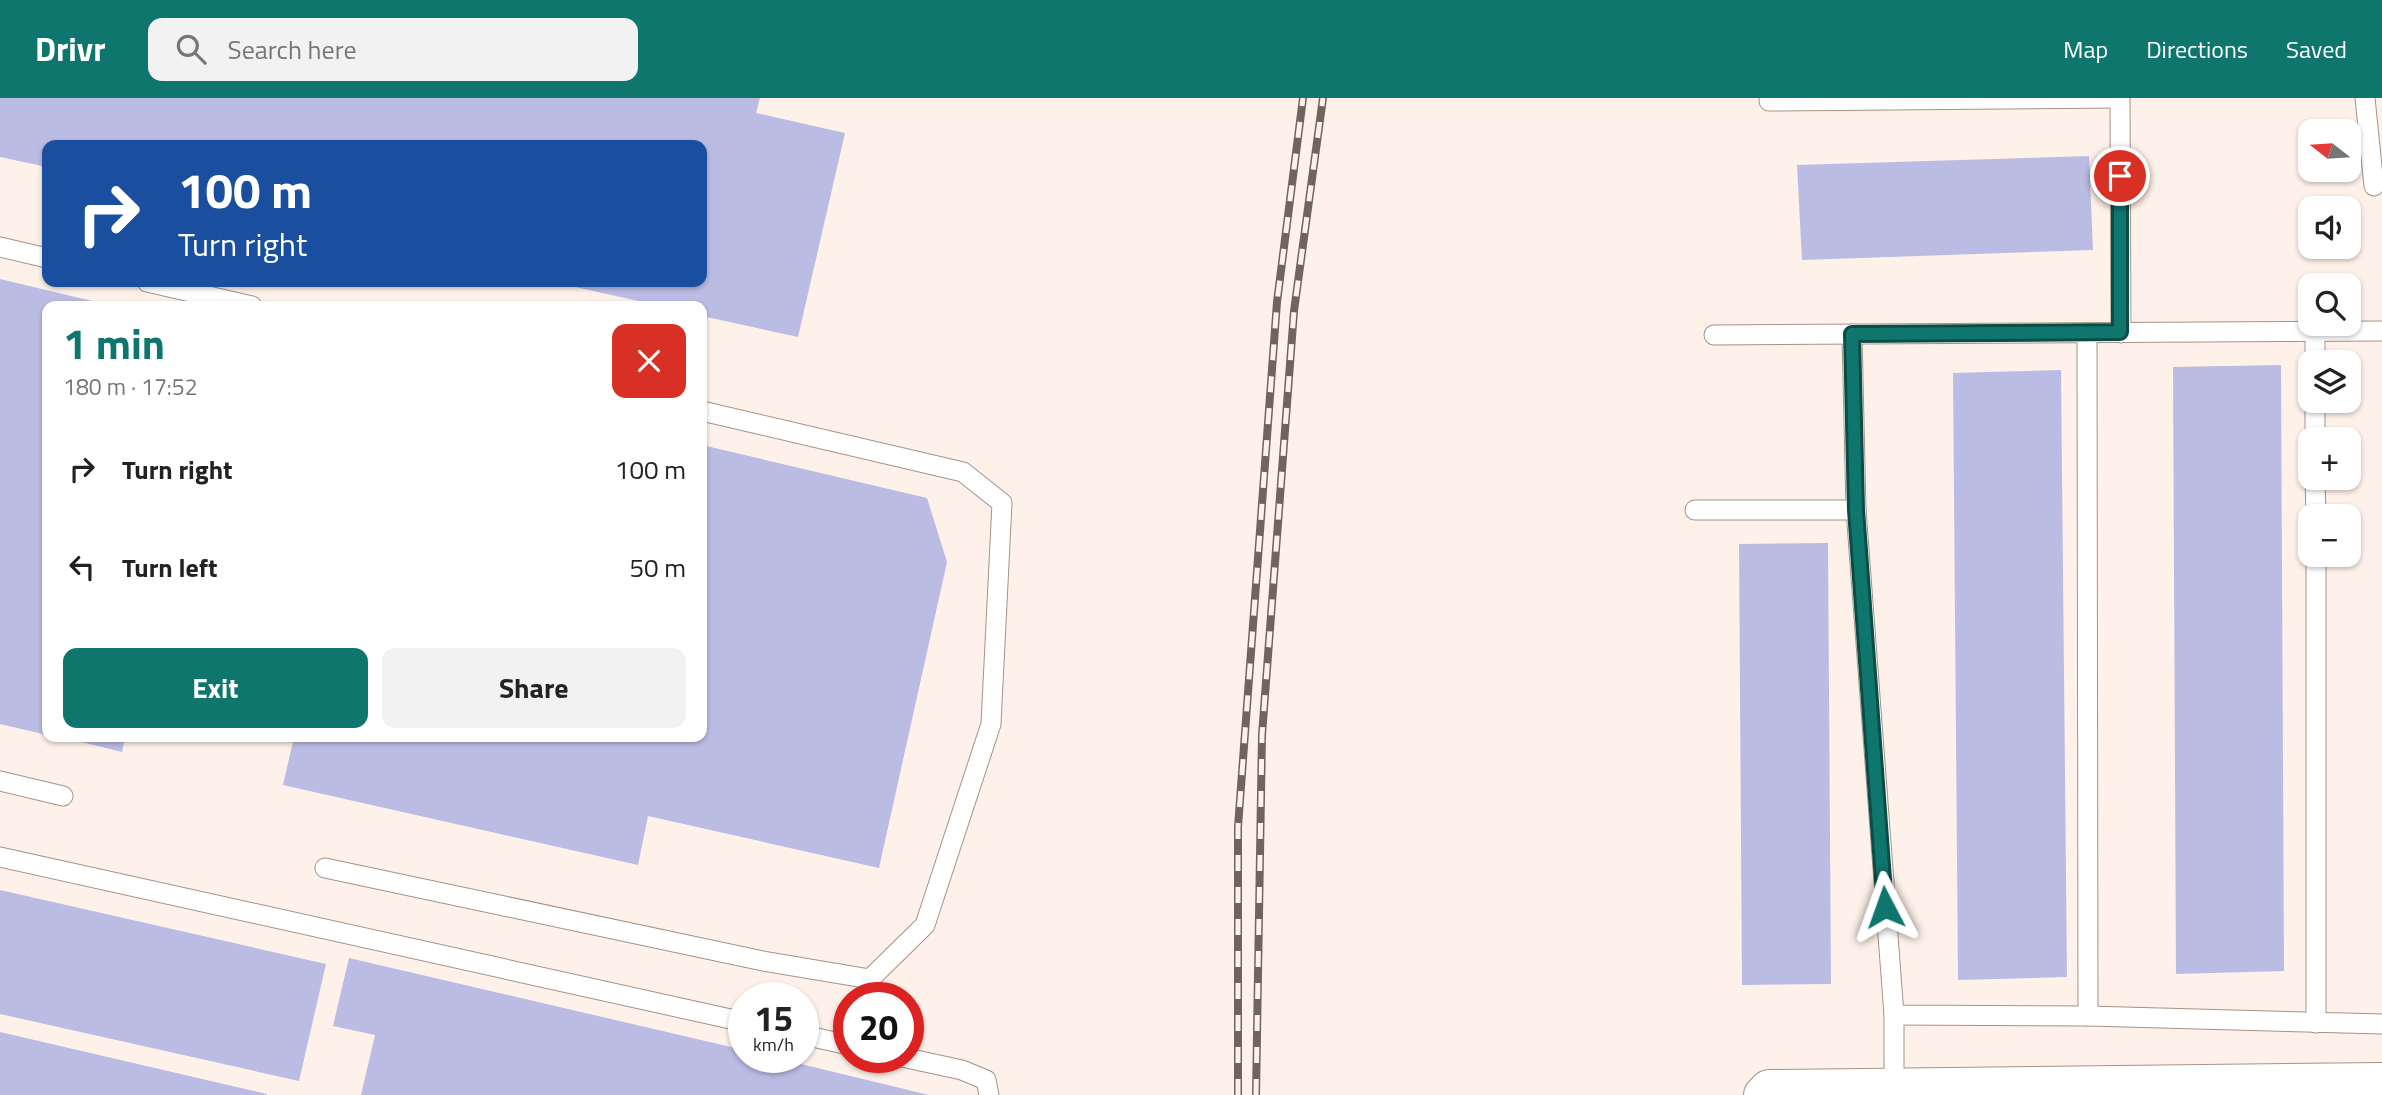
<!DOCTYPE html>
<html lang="en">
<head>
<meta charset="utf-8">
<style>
	body { margin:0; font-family:"Titillium Web",sans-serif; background:#f2f2f2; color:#222; height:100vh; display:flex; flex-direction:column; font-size:26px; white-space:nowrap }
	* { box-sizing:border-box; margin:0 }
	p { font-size:23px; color:#767676 }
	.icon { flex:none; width:38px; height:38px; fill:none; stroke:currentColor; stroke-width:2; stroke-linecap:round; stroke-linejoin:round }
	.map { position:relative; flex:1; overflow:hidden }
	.drawer { position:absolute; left:42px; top:203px; width:665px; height:441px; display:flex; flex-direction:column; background:#fff; border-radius:14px; box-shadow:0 2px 5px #0004 }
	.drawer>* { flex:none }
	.guide { position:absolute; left:42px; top:42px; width:665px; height:147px; border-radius:14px; box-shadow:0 2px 5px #0004; background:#1a4fa0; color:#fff; overflow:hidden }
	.needle { width:46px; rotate:287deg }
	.fabs { position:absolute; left:2298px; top:21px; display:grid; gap:14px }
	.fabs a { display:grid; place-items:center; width:63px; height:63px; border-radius:14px; background:#fff; box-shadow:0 2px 5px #0004; font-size:35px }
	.speed { position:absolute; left:728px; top:884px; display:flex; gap:14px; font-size:35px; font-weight:700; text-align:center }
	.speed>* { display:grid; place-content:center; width:91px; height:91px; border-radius:50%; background:#fff; box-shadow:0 2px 5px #0004; line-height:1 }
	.speed small { font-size:18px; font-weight:400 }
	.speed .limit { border:10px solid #d22; background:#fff; color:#111 }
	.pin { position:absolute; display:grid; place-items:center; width:60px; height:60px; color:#fff; margin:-30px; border:4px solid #fff; border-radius:50%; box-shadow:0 2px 7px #0007 }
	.me { position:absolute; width:77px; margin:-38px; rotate:356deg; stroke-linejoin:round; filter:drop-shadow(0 0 5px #0008) }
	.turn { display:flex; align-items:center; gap:24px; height:147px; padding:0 21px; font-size:32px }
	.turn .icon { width:91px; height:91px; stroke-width:2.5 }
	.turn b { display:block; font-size:49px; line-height:60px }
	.round { display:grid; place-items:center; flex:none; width:74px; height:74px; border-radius:14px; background:#f2f2f2 }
	.head { display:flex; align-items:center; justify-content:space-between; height:119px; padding:0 21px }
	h1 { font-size:42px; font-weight:700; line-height:52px; color:#0f766e }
	.action { display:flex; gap:14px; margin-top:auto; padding:14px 21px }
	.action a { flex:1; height:80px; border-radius:14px; background:#0f766e; color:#fff; font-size:28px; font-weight:700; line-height:80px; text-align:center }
	.action a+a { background:#f2f2f2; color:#222 }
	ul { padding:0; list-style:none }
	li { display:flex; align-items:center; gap:21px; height:98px; padding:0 21px }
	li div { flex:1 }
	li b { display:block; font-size:26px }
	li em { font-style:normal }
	header { display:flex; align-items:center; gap:42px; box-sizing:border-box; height:98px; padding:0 35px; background:#0f766e; color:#fff }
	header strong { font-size:33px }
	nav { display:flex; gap:38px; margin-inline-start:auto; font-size:24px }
	.search { width:490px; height:63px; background:#f2f2f2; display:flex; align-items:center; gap:18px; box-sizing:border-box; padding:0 24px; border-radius:14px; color:#767676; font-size:26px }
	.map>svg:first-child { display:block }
	.building { fill:#babce4 }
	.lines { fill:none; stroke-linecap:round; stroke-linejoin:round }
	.service-casing { stroke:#a59287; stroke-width:21 }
	.minor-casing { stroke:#a59287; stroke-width:40 }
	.service { stroke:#fff; stroke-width:19 }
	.minor { stroke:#fff; stroke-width:38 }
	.rail-casing { stroke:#6f6560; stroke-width:8 }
	.rail { stroke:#fef1e9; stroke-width:5; stroke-dasharray:16; stroke-linecap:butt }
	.route-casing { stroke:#0a4d48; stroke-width:18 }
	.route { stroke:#0f766e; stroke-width:12 }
</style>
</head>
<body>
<header>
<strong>Drivr</strong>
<div class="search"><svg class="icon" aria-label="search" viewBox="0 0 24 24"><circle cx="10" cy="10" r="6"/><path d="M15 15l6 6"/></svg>Search here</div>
<nav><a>Map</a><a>Directions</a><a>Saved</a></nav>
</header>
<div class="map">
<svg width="2382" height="997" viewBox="0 0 2382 997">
	<rect width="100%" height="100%" fill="#fef1e9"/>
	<g class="building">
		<polygon points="0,0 760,0 756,15 845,35 798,239 702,218 702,208 661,208 557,185 702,184 702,47 47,47 47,69 0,59"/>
		<polygon points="2089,58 2093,152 1802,162 1797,67"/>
		<polygon points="0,181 109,207 47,208 47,637 0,626"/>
		<polygon points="2281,267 2284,873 2176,876 2173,269"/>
		<polygon points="2061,272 2067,879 1958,882 1953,275"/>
		<polygon points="702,347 927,400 947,464 879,770 648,718 638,767 283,687 294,639 702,639"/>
		<polygon points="1828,445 1831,886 1742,887 1739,446"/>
		<polygon points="61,639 125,639 122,654"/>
		<polygon points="0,792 326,866 299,983 0,916"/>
		<polygon points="349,860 744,952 744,959 772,959 929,997 361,997 375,937 333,928"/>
		<polygon points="0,934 267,996 267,997 0,997"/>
	</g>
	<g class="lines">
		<g class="service-casing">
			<g id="service">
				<polyline points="2120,0 2121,235"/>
				<polyline points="2365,0 2374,88"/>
				<polyline points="1769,3 2120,0"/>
				<polyline points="0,149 47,160"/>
				<polyline points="147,184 252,208"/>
				<polyline points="2315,234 2315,264"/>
				<polyline points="2087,235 2088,918"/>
				<polyline points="1852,236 1856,412 1894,917 2088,918 2382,926"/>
				<polyline points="1714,237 2382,233"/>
				<polyline points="2315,303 2315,341"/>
				<polyline points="2315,380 2316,418"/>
				<polyline points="1695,412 1856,412"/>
				<polyline points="2316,457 2316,925"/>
				<polyline points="0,683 63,698"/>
				<polyline points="0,759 744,924"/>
				<polyline points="325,770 763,863 870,881 925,827 991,626 1002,405 963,374 702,313"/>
				<polyline points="1894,917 1894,990"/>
				<polyline points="803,937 849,947"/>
				<polyline points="902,959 962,972 986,982 989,997"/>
			</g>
		</g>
		<g class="minor-casing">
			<polyline id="minor" points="1763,997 1769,991 2382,984"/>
		</g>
		<use href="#service" class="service"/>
		<use href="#minor" class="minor"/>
		<g class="rail-casing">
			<g id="rail">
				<polyline points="1238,997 1238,729 1277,204 1303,0"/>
				<polyline points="1256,997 1262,637 1294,213 1323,0"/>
			</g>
		</g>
		<use href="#rail" class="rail"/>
	</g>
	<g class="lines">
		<g class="route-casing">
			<polyline id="route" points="1885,809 1856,412 1852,236 2120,234 2120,78"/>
		</g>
		<use href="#route" class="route"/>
	</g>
</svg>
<div class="fabs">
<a><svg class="needle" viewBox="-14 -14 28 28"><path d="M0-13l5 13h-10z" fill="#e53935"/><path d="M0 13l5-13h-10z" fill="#767676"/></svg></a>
<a><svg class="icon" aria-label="sound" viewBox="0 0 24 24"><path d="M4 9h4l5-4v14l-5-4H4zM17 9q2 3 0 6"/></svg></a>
<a><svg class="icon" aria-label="search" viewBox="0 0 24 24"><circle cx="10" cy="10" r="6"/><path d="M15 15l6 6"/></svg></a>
<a><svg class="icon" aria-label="layers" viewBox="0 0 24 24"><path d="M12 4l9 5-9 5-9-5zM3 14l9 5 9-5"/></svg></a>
<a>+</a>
<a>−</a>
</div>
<div class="speed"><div>15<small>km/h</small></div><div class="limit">20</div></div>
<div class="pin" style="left:2120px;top:78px;background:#d93025"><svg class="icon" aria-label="arrive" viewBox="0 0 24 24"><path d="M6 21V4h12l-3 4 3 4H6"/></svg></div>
<svg class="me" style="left:1885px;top:809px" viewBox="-20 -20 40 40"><path d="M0-17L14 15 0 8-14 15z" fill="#0f766e" stroke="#fff" stroke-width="4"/></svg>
<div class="guide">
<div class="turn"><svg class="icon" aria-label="right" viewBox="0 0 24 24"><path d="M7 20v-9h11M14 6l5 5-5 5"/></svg><div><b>100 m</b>Turn right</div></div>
</div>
<section class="drawer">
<div class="head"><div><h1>1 min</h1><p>180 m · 17:52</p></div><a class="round" style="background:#d93025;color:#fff"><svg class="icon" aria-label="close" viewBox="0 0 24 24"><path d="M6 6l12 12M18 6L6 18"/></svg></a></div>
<ul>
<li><svg class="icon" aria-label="right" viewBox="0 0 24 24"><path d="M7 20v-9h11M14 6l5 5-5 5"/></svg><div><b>Turn right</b></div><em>100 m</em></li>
<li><svg class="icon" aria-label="left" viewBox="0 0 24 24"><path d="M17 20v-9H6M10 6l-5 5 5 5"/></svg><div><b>Turn left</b></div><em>50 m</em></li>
</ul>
<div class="action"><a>Exit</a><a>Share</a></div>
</section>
</div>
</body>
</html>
